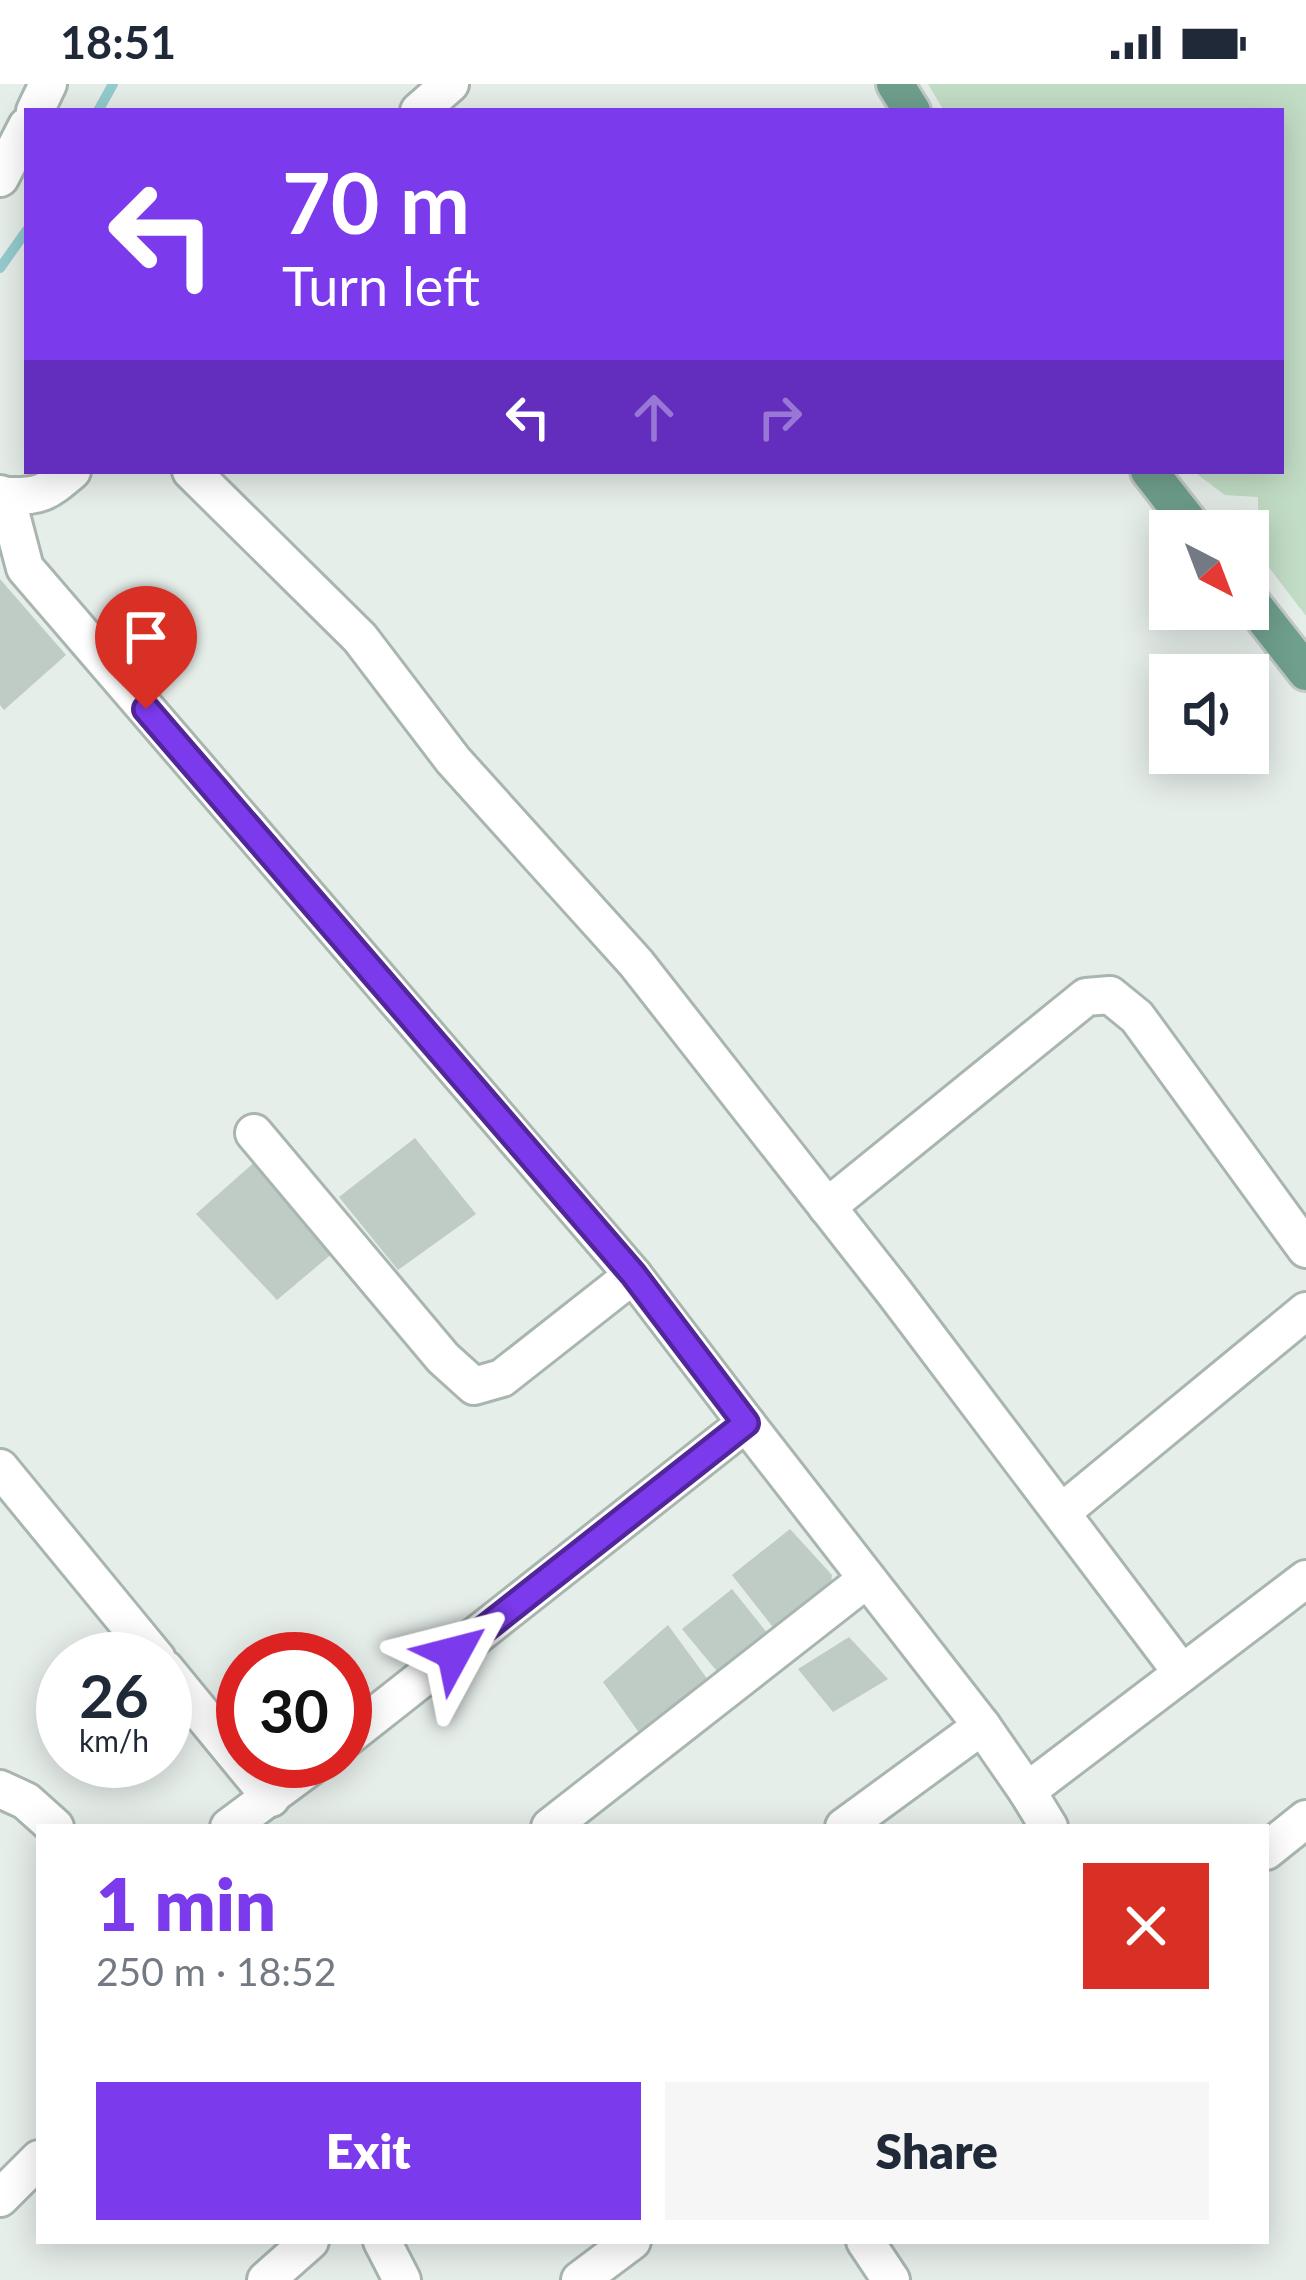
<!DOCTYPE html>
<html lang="en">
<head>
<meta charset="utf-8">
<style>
	body { margin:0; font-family:Lato,sans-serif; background:#f6f6f7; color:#1f2937; height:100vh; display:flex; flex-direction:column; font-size:45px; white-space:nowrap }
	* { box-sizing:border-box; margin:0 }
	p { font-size:39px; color:#747a83 }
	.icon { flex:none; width:66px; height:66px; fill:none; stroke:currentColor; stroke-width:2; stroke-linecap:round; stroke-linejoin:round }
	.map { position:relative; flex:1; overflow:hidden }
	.details { position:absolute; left:36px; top:1740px; width:1233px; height:420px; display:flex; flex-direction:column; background:#fff; border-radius:0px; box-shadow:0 6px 30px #0003 }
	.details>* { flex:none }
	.hud { position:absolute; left:24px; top:24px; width:1260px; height:366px; border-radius:0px; box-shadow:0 6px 30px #0003; background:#7c3aed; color:#fff; overflow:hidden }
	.needle { width:78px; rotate:138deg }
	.tools { position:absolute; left:1149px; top:426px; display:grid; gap:24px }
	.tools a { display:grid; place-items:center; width:120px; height:120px; border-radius:0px; background:#fff; box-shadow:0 6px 30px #0003; font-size:60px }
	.speed { position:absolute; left:36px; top:1548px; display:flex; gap:24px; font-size:60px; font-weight:700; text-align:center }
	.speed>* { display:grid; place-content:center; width:156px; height:156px; border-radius:50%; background:#fff; box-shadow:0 6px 30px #0003; line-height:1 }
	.speed small { font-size:30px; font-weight:400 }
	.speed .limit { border:18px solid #d22; background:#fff; color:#111 }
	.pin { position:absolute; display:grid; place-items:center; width:102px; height:102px; color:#fff; margin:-123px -51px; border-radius:50% 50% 50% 0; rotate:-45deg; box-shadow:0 0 12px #0007 }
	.pin .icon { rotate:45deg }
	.me { position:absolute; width:132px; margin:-66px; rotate:52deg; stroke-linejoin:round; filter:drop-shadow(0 0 9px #0008) }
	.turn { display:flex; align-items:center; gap:42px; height:252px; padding:0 60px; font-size:54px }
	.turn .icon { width:156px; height:156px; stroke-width:2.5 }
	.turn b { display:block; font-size:84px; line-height:102px }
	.lanes { display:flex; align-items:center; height:114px; padding:0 60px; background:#0003; justify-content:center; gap:60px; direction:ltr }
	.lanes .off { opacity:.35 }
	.round { display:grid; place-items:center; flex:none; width:126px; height:126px; border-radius:0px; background:#f6f6f7 }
	.headline { display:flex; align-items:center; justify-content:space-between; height:204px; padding:0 60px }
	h1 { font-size:72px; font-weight:800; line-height:90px; color:#7c3aed }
	.primary-button { display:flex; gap:24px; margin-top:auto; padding:24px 60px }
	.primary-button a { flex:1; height:138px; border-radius:0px; background:#7c3aed; color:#fff; font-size:48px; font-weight:800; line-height:138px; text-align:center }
	.primary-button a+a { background:#f6f6f7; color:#1f2937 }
	.status { display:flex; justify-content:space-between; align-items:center; height:84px; padding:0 60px; background:#fff; direction:ltr }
	.status svg { height:33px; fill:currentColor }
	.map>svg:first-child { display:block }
	.green { fill:#c2ddc6 }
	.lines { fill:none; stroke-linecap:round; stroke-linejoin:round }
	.stream { stroke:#94cbcd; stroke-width:10 }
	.building { fill:#bfcbc5 }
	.minor-casing { stroke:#a9b6b0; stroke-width:42 }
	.major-casing { stroke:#c3c9c6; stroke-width:42 }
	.minor { stroke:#fff; stroke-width:36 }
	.major { stroke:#6f9f8d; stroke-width:36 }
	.route-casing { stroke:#51269a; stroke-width:30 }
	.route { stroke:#7c3aed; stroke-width:21 }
</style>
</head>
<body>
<div class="status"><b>18:51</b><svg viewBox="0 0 49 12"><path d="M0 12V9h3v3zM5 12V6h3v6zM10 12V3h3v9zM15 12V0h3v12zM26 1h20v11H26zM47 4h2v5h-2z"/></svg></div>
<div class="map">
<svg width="1306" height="2196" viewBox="0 0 1306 2196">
	<rect width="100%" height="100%" fill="#e6eeea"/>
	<polygon class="green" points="928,0 1306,0 1306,532 1258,469 1258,413 1225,411 1193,387 1281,387 1281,27 944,27"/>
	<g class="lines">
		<g class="stream">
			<polyline points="98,27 113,0"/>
			<polyline points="0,184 27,146"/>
		</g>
	</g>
	<g class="building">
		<polygon points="0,495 66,571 4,626 0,621"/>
		<polygon points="415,1054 476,1130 398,1186 339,1113"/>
		<polygon points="258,1075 334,1168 277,1216 196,1130"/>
		<polygon points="790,1445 832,1491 830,1508 779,1551 732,1491"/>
		<polygon points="732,1505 772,1555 720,1591 682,1545"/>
		<polygon points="668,1541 714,1604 645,1657 603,1598"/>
		<polygon points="849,1553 888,1595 833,1628 798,1585"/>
	</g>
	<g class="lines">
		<g class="minor-casing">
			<g id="minor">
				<polyline points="35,27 48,0"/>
				<polyline points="419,27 450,0"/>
				<polyline points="0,94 27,42"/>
				<polyline points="191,387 360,554 453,676 636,879 894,1208 1182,1589"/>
				<polyline points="0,410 6,412 25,484 633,1191"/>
				<path d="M6,412C40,413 46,409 72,387"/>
				<polyline points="254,1049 443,1274 474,1302 502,1294 633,1191 746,1339 345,1655"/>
				<polyline points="827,1123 1086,913 1110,911 1137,933 1306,1165"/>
				<polyline points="746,1339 982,1642 844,1743"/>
				<polyline points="0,1384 157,1575"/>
				<polyline points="1062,1428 1306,1227"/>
				<polyline points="165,1585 271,1714"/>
				<polyline points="982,1642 1027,1707 1306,1495"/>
				<polyline points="0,1705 26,1717 55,1743"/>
				<polyline points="1027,1707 1049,1743"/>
				<polyline points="229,1743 318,1677"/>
				<polyline points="550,1743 867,1495"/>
				<polyline points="1266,1767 1306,1735"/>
				<polyline points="0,2114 39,2075"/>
				<polyline points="382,2157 402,2196"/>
				<polyline points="865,2157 891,2196"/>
				<polyline points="266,2196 310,2157"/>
				<polyline points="580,2196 632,2157"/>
			</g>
		</g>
		<g class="major-casing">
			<g id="major">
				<polyline points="895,0 912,27"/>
				<polyline points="1149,387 1196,447"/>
				<polyline points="1248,514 1306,588"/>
			</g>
		</g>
		<use href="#minor" class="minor"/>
		<use href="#major" class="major"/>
	</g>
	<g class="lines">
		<g class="route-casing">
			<polyline id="route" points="146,625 633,1190 746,1339 454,1569"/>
		</g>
		<use href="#route" class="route"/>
	</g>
</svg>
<div class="tools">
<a><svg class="needle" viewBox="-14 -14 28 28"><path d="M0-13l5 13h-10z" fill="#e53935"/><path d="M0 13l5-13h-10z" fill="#747a83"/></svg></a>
<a><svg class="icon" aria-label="sound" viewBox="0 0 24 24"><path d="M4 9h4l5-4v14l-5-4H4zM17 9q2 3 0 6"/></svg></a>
</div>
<div class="speed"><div>26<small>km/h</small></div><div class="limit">30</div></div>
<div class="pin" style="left:146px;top:625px;background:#d93025"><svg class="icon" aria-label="arrive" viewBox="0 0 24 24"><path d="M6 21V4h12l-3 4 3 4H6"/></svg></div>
<svg class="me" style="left:454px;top:1569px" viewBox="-20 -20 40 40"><path d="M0-17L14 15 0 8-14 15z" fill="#7c3aed" stroke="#fff" stroke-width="4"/></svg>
<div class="hud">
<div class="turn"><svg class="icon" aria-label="left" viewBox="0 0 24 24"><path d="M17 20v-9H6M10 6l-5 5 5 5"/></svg><div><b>70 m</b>Turn left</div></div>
<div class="lanes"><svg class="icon" aria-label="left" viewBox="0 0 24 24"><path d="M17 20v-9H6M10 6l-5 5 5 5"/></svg><svg class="icon off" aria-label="ahead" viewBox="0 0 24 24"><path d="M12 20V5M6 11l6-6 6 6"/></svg><svg class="icon off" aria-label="right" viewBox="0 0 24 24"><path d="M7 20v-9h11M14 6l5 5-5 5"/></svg></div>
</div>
<section class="details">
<div class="headline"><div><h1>1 min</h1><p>250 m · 18:52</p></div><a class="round" style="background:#d93025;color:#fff"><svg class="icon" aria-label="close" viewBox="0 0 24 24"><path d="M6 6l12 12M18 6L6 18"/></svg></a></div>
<div class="primary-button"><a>Exit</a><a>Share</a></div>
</section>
</div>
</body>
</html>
